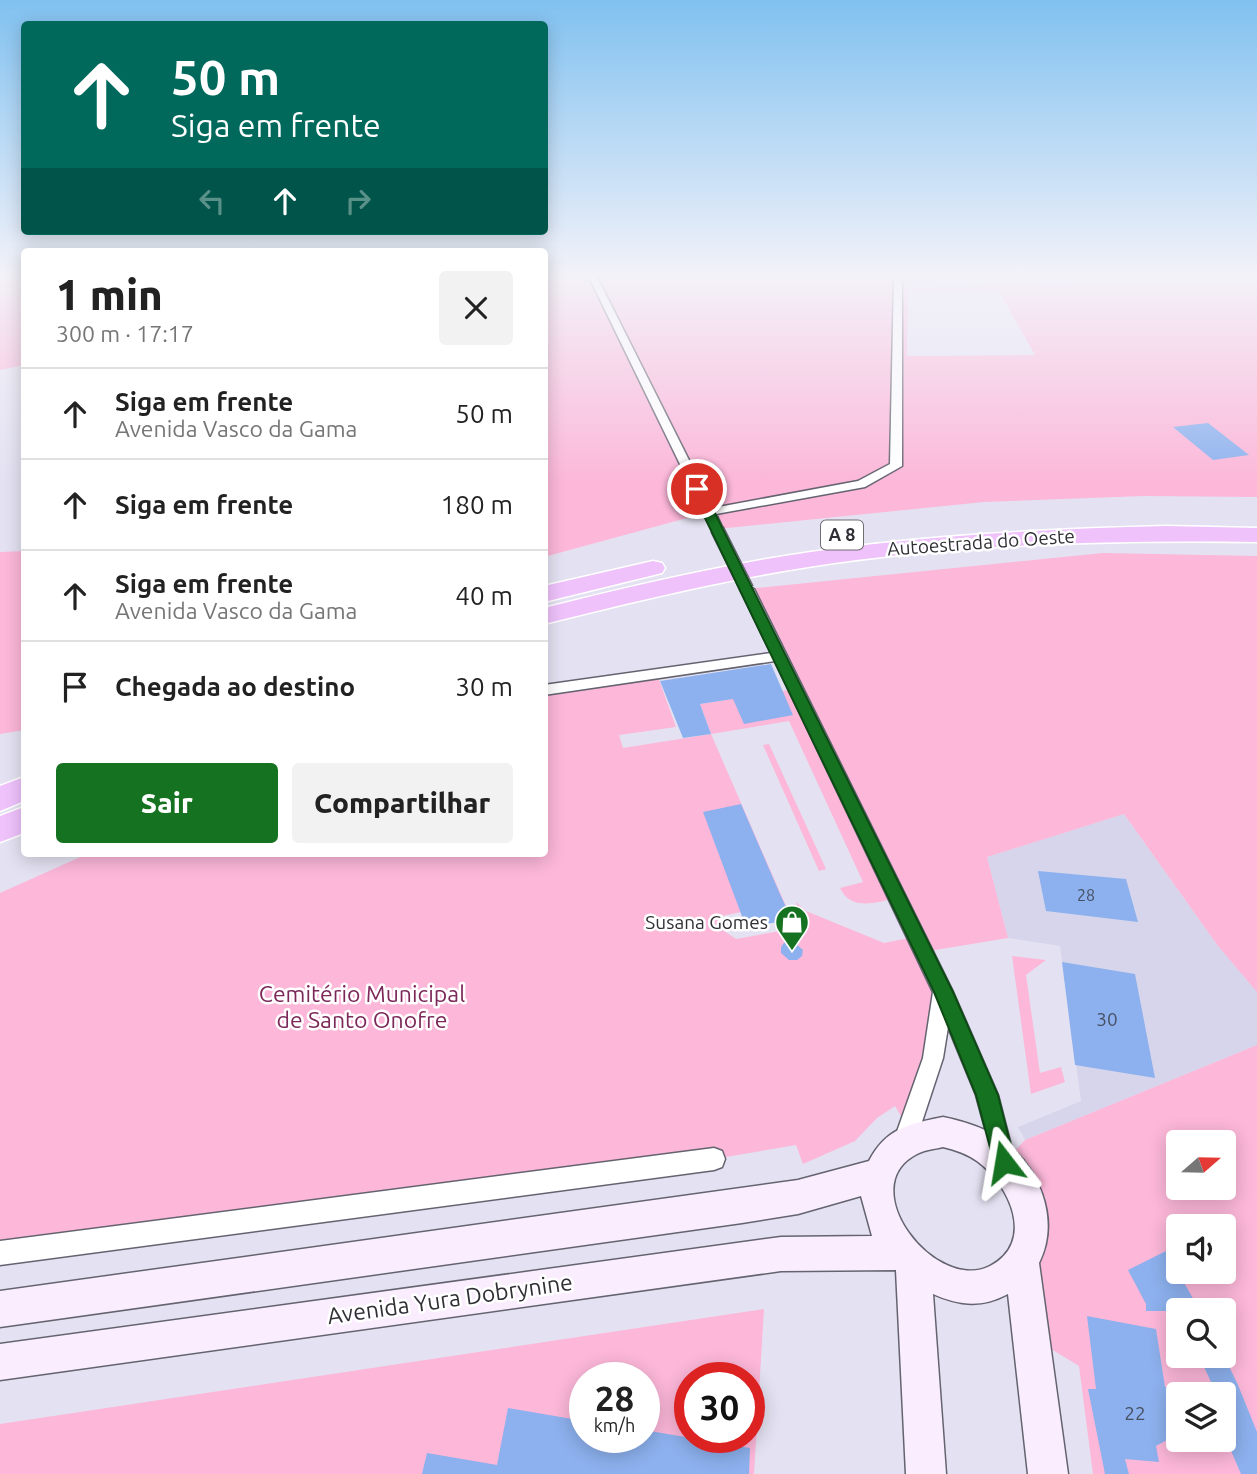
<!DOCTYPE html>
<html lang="pt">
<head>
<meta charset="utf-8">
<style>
	body { margin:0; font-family:Ubuntu,sans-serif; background:#f2f2f2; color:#222; height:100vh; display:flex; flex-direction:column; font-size:26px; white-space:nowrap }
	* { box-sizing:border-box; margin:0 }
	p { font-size:23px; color:#767676 }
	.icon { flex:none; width:38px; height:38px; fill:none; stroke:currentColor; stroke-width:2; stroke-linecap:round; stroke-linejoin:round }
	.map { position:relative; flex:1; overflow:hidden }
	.details { position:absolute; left:21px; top:248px; width:527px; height:609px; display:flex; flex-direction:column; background:#fff; border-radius:7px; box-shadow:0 4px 18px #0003 }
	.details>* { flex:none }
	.top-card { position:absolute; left:21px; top:21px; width:527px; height:214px; border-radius:7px; box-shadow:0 4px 18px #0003; background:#00695c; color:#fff; overflow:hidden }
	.needle { width:46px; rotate:70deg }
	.buttons { position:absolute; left:1166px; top:1130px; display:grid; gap:14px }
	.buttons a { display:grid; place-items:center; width:70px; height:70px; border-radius:7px; background:#fff; box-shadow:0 4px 18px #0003; font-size:35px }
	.speed { position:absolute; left:569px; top:1362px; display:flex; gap:14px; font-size:35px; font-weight:700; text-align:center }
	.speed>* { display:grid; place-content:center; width:91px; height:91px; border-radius:50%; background:#fff; box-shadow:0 4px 18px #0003; line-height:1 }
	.speed small { font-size:18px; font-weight:400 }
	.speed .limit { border:10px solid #d22; background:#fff; color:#111 }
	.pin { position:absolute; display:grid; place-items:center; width:60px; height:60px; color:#fff; margin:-30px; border:4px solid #fff; border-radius:50%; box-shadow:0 2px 7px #0007 }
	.me { position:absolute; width:77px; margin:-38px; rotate:346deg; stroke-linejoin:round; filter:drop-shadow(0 0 5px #0008) }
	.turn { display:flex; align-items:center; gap:24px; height:147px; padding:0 35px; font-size:32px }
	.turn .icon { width:91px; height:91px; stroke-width:2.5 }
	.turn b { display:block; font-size:49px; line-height:60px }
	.lanes { display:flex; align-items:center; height:66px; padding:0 35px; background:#0003; justify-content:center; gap:35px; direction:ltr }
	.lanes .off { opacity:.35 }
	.round { display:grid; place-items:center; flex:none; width:74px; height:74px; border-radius:7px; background:#f2f2f2 }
	.overview { display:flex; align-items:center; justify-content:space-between; height:119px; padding:0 35px }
	h1 { font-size:42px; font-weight:800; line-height:52px }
	.primary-button { display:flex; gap:14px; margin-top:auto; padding:14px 35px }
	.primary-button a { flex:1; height:80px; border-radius:7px; background:#157220; color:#fff; font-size:28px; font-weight:800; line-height:80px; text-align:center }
	.primary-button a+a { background:#f2f2f2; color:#222 }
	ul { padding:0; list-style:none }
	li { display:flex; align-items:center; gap:21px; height:91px; padding:0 35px; border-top:2px solid #e0e0e0 }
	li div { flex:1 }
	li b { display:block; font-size:26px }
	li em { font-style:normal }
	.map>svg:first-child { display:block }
	.built { fill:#d7d5ec }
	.green { fill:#fcb7d9; fill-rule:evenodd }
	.building { fill:#8db1ee }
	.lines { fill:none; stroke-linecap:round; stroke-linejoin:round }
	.street-casing { stroke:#646370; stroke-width:3 }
	.secondary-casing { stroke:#646370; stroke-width:3 }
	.highway-casing { stroke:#fff; stroke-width:3 }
	.street { fill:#fff; fill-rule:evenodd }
	.secondary { fill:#faedfe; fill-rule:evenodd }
	.highway { fill:#efc2fc; fill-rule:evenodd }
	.street-bridge-casing { stroke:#646370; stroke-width:15; stroke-linecap:butt }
	.street-bridge { stroke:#fff; stroke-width:12 }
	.route { fill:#157220; stroke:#0e4a15; stroke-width:2 }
	.labels { text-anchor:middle; stroke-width:5; stroke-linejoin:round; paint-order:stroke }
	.number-label { font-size:16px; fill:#475063 }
	.shield { fill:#fff; stroke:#6e6d72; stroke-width:2 }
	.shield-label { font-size:18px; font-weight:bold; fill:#302f35 }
	.street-label { font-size:19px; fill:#302f35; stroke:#fff }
	.poi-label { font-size:19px; fill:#302f35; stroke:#fff; text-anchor:end }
	.near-number-label { font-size:19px; fill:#475063 }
	.near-park-label { font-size:23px; fill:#7c2959; stroke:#fff }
	.near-street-label { font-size:23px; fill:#302f35; stroke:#fff }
</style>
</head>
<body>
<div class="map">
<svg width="1257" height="1474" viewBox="0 0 1257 1474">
	<rect width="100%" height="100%" fill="#e4e2f2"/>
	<polygon class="built" points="1124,814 1218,946 1257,992 1257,1045 1025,1140 1018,1127 1081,1101 1060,946 1008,938 987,857"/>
	<g class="green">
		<polygon points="0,277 24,277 24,365 0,370"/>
		<path d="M544,277H898L899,287L1257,285V497L1144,496L984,502L717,529L709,512L544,557ZM908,290H998L1035,355L907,356Z"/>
		<polygon points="24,551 24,730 0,734 0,552"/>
		<path d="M1103,553L1257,556V992L1218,946L1124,814L987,857L1008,938L923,952L943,992L908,1128L895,1106L877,1118L855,1141L803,1164L796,1145L714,1159L0,1253V893L87,854H544V690L657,674L676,727L619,735L623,748L711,734L792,920L741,912L717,917L724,931L736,939L802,927L796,902L806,911L884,943L914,937L895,898C875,903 851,911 840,888L863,882L789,721L711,734L700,704L795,689L747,589Z"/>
		<polygon points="769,744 826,869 819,871 763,745"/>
		<polygon points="1012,956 1046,960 1026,975 1040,1073 1061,1067 1065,1082 1031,1094"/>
		<path d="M1257,1045V1474H1093L1079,1366L1033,1338L1004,1162L1025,1140ZM1178,1143H1223V1188H1178ZM1178,1227H1223V1272H1178ZM1178,1311H1223V1356H1178ZM1178,1395H1223V1440H1178Z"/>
		<path d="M764,1309L754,1474H0V1424ZM584,1377H644V1437H584ZM690,1377H749V1437H690Z"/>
	</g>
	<g class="building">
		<polygon points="1208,423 1249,455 1213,460 1173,427"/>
		<polygon points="771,664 793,715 744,724 733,699 700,704 711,734 683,738 660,681"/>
		<polygon points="741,804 780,894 792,920 746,927 703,812"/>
		<polygon points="1038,871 1126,879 1138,922 1046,911"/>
		<polygon points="788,937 803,950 802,956 797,960 789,960 781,953 781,947"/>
		<polygon points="1062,962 1135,974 1155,1078 1075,1065"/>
		<polygon points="1168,1250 1178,1272 1200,1311 1146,1311 1146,1304 1128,1270"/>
		<polygon points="1087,1316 1156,1329 1165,1387 1178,1387 1178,1434 1156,1446 1159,1462 1125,1459 1129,1474 1105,1474 1088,1389 1096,1389"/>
		<polygon points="1199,1356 1224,1356 1238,1385 1257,1432 1257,1474 1241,1474 1223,1432 1223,1395 1217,1395"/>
		<polygon points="508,1408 584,1421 584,1437 644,1437 644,1430 750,1448 749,1474 422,1474 427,1453 497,1465"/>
	</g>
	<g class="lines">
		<g class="street-casing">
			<g id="street">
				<polygon points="589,277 597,277 713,508 858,481 890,464 894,277 902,277 902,466 865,487 716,514 723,529 717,533 713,532"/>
				<polygon points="747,585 754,589 953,992 998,1095 1014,1157 1011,1165 1003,1168 995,1165 976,1095 948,1027 943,1058 916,1140 913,1148 905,1151 897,1148 894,1140 923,1058 933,992 775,661 544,695 544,685 771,653 740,589"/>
				<polygon points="714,1148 722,1151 725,1159 722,1167 714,1170 0,1265 0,1241"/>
			</g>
		</g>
		<g class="secondary-casing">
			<path id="secondary" d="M943,1117C962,1121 983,1127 999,1138C1039,1165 1061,1219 1039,1263L1068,1474H1028L1008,1294C982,1308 960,1306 933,1294L946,1474H906L896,1270L781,1271L0,1380V1344L781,1237L872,1236L861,1196L798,1214L742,1223L0,1327V1291L798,1180L869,1161C886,1128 909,1124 943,1117ZM943,1147C956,1150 967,1154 977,1161C1010,1185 1036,1242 990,1266C936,1294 852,1187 917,1154C924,1150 935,1149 943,1147Z"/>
		</g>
		<g class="highway-casing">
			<g id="highway">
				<path d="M1167,526L1257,528V542C1107,540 957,544 808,567C719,581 632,602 544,624V608C632,586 721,565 811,552C929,535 1047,529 1167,526Z"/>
				<polygon points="653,561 662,563 665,568 662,573 544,602 544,586"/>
				<polygon points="24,777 24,801 0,811 0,786"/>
				<polygon points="24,807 24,833 0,842 0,816"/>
			</g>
		</g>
		<use href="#street" class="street"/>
		<use href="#secondary" class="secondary"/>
		<use href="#highway" class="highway"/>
		<g class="street-bridge-casing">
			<polyline id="street-bridge" points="717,529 747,589"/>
		</g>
		<use href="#street-bridge" class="street-bridge"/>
	</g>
	<linearGradient id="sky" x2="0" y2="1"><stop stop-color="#80c1f0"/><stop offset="0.57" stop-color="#f3f2f9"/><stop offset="1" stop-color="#f3f2f9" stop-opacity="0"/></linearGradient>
	<rect width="1257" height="483" fill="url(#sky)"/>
	<polygon class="route" points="697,485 703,489 953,992 998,1095 1015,1162 1012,1170 1004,1173 996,1170 976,1095 934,992 691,489"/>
	<defs>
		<g id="shop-pin" transform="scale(1.75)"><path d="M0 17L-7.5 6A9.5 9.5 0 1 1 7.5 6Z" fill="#157220" stroke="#fff"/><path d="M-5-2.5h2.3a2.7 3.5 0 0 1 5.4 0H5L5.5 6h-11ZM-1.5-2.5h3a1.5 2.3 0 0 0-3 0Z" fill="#fff"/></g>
	</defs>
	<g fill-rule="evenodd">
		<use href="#shop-pin" x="792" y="922"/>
	</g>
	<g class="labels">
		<g class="number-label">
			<text x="1086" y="901">28</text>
		</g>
		<rect class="shield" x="821" y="520.5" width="42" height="29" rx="5"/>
		<g class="shield-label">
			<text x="842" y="541">A 8</text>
		</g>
		<g class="street-label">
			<text transform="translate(981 542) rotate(-4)" y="7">Autoestrada do Oeste</text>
		</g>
		<g class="poi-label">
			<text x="768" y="929">Susana Gomes</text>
		</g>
		<g class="near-number-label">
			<text x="1107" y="1026">30</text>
			<text x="1135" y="1420">22</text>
		</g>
		<g class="near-park-label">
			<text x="362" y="1002">Cemitério Municipal<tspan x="362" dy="26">de Santo Onofre</tspan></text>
		</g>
		<g class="near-street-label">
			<text transform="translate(450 1299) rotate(-8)" y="8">Avenida Yura Dobrynine</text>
		</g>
	</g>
</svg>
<div class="buttons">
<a><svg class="needle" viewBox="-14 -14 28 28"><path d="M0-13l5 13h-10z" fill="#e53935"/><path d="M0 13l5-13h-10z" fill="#767676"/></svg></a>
<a><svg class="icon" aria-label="sound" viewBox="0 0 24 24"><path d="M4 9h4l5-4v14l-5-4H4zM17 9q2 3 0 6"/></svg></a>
<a><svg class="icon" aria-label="search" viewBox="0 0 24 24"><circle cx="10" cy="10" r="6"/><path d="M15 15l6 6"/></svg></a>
<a><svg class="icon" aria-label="layers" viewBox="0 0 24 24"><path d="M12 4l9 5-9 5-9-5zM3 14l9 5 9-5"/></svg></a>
</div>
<div class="speed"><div>28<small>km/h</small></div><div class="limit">30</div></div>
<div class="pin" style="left:697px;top:489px;background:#d93025"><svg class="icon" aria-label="arrive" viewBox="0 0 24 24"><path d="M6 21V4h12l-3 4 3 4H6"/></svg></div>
<svg class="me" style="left:1004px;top:1162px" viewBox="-20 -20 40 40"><path d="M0-17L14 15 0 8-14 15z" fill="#157220" stroke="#fff" stroke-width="4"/></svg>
<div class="top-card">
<div class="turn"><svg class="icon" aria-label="ahead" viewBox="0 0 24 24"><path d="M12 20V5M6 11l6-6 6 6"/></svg><div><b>50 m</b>Siga em frente</div></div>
<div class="lanes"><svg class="icon off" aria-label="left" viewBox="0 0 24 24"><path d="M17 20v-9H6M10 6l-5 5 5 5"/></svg><svg class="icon" aria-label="ahead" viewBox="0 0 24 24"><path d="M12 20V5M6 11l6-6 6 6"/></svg><svg class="icon off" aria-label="right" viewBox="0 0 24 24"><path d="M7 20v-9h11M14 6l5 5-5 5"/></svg></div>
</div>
<section class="details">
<div class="overview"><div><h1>1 min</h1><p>300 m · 17:17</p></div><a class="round"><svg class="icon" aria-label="close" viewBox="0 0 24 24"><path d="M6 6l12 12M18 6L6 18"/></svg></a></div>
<ul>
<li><svg class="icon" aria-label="ahead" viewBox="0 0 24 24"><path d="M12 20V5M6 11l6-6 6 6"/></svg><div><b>Siga em frente</b><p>Avenida Vasco da Gama</p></div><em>50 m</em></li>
<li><svg class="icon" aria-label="ahead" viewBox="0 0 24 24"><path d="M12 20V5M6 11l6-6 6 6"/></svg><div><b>Siga em frente</b></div><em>180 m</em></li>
<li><svg class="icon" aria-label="ahead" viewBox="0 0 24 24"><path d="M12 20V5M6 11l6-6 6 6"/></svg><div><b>Siga em frente</b><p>Avenida Vasco da Gama</p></div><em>40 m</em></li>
<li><svg class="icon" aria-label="arrive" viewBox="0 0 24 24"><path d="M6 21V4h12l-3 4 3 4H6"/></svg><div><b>Chegada ao destino</b></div><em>30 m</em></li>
</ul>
<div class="primary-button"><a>Sair</a><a>Compartilhar</a></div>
</section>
</div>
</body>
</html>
